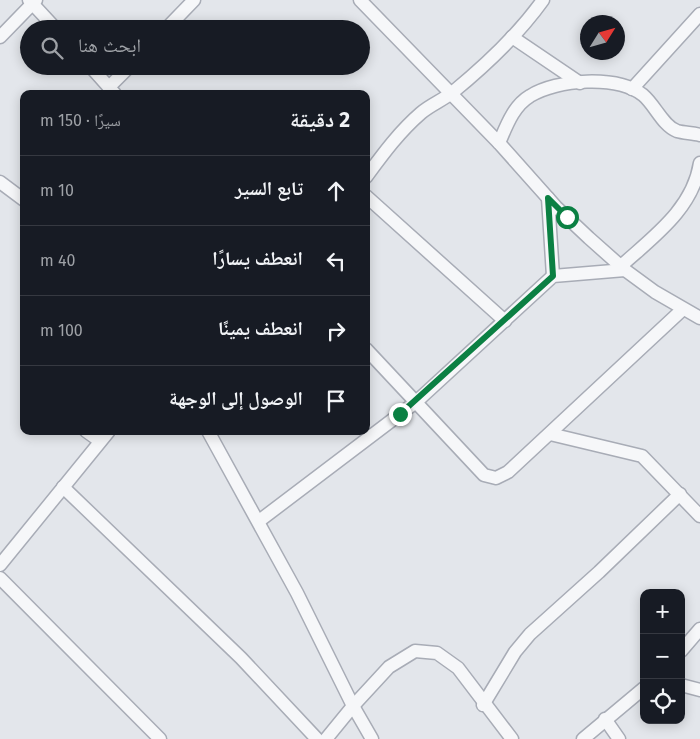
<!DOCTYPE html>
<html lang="ar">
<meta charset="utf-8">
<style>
:root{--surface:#171b24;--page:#20242c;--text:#f1f3f6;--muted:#9ea1a6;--line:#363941}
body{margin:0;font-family:"Fira Sans","Noto Naskh Arabic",sans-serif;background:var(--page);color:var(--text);direction:rtl}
.controls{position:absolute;right:15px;bottom:15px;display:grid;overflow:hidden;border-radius:10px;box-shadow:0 2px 12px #0003}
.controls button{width:45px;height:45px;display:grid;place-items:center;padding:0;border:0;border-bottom:1px solid var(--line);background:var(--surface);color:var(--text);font:25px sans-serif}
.compass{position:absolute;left:580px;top:15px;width:45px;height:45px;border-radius:50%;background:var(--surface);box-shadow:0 2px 12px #0003;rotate:53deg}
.stop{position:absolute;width:15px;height:15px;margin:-11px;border:4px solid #0b8043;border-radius:50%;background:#fff}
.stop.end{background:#0b8043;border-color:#fff;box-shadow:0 1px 5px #0008}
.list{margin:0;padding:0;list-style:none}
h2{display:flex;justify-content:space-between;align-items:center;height:65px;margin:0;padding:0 20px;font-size:21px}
h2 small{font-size:16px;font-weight:400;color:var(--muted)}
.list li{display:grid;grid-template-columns:32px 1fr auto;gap:15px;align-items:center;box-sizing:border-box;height:70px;padding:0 20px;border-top:1px solid var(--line)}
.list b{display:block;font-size:19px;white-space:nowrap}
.list em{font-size:16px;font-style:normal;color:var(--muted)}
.icon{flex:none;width:28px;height:28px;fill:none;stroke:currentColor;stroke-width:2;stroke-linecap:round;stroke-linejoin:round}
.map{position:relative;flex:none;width:700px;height:739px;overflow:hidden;direction:ltr}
.search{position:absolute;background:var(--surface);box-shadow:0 2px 12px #0003;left:20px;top:20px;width:350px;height:55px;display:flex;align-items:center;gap:12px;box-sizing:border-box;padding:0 18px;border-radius:28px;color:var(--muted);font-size:19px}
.panel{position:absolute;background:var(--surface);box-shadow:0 2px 12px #0003;left:20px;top:90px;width:350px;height:345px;border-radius:10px;direction:rtl}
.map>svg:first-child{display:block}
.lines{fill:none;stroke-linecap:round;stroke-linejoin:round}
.minor-casing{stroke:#a8acb6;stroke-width:15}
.minor{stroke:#f6f7f9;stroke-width:12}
.route{stroke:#0b8043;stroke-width:6}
</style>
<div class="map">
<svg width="700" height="739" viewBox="0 0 700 739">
<rect width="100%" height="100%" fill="#e3e6eb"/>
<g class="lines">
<defs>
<g id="minor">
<polyline points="29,0 56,29"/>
<polyline points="360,0 499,143 556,207 589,238 625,270 655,292 700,318"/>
<polyline points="166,29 194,0"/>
<polyline points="0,37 36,0"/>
<polyline points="512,37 580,83"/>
<polyline points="90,66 115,94"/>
<polyline points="109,87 130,66"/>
<polyline points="632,89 700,14"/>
<path d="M499 143C506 127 513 106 530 96 557 79 617 75 643 95 655 105 663 126 677 131 684 133 693 133 700 135"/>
<path d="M366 177C383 154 399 132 421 113 430 105 443 100 453 92 486 65 518 35 543 0"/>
<polyline points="0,182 24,200"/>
<polyline points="366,196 505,321"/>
<polyline points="548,198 553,276"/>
<path d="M621 266C653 237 693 209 700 163"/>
<polyline points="366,349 484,475 496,478 508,472 683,309"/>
<polyline points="86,431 100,441"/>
<polyline points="208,431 297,593 353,706 372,739"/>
<polyline points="550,434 642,456 700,516"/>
<polyline points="63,487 241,658 317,739"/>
<polyline points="259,521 416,402 553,276 625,270"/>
<polyline points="0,565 109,431"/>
<polyline points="0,578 160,739"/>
<polyline points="681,651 700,629"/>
<polyline points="681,685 700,690"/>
<polyline points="483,705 515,652 530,634 599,572 680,494"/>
<polyline points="605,719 619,739"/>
<polyline points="326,739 353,706 389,667 415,651 437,653 458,668 512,739"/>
<polyline points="583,739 644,688"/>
</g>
</defs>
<!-- minor casing -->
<use href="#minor" class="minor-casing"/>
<!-- minor -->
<use href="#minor" class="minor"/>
</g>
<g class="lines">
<!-- route -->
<polyline class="route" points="400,414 553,276 548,198 567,217"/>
</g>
</svg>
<div class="controls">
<button>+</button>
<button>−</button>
<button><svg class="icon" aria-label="locate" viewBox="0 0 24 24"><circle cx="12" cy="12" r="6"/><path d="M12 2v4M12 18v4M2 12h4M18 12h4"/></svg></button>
</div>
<svg class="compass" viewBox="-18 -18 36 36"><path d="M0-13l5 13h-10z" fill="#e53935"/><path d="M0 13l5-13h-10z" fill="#9ea1a6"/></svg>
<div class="stop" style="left:567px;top:217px"></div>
<div class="stop end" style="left:400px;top:414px"></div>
<div class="search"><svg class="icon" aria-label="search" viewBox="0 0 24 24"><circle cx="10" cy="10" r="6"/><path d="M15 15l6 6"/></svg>ابحث هنا</div>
<section class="panel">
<h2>2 دقيقة<small>سيرًا · 150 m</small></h2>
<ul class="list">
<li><svg class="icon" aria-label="ahead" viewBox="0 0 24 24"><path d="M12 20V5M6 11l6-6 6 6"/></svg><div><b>تابع السير</b></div><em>10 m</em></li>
<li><svg class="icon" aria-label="left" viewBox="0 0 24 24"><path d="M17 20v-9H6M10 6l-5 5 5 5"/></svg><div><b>انعطف يسارًا</b></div><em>40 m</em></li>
<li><svg class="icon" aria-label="right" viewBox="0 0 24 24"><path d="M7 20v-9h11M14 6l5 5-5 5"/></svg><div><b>انعطف يمينًا</b></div><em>100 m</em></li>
<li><svg class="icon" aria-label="arrive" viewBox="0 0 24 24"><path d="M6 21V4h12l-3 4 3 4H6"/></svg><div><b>الوصول إلى الوجهة</b></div></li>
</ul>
</section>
</div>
